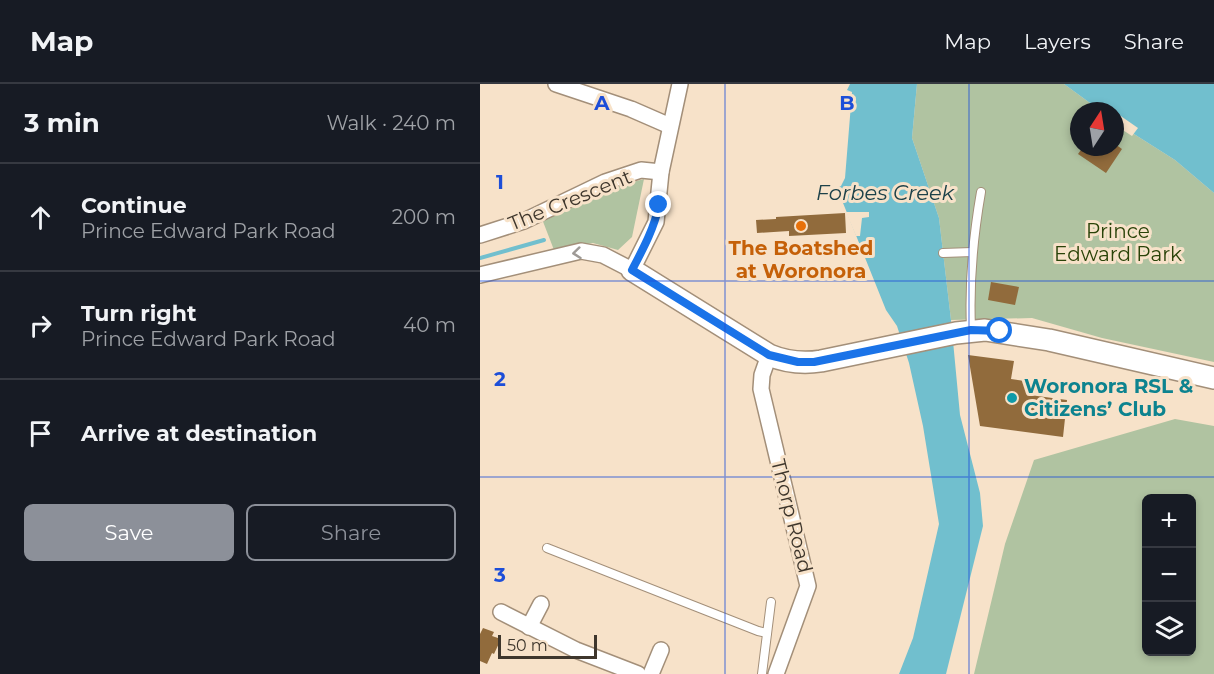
<!DOCTYPE html>
<meta charset="utf-8">
<style>
:root{--surface:#171b24;--page:#20242c;--text:#f1f3f6;--muted:#9ea1a6;--line:#363941;--accent:#8c9099}
body{margin:0;font-family:Montserrat,sans-serif;background:var(--page);color:var(--text)}
.controls{position:absolute;right:18px;bottom:18px;display:grid;overflow:hidden;border-radius:9px;box-shadow:0 3px 9px #0003}
.controls button{width:54px;height:54px;display:grid;place-items:center;padding:0;border:0;border-bottom:2px solid var(--line);background:var(--surface);color:var(--text);font:30px sans-serif}
.compass{position:absolute;left:590px;top:18px;width:54px;height:54px;border-radius:50%;background:var(--surface);box-shadow:0 3px 9px #0003;rotate:12deg}
.scale{position:absolute;left:18px;bottom:15px;width:99px;box-sizing:border-box;padding-left:6px;border:3px solid #3e362c;border-top:0;font-size:16px;line-height:21px;white-space:nowrap;color:#3e362c;-webkit-text-stroke:4px #f7e2c9;paint-order:stroke}
.stop{position:absolute;width:18px;height:18px;margin:-14px;border:4px solid #1a73e8;border-radius:50%;background:#fff}
.stop.end{background:#1a73e8;border-color:#fff;box-shadow:0 2px 6px #0008}
.list{margin:0;padding:0;list-style:none}
h2{display:flex;justify-content:space-between;align-items:center;height:78px;margin:0;padding:0 24px;font-size:26px}
h2 small{font-size:20px;font-weight:400;color:var(--muted)}
.list li{display:grid;grid-template-columns:39px 1fr auto;gap:18px;align-items:center;box-sizing:border-box;height:108px;padding:0 24px;border-top:2px solid var(--line)}
.list b{display:block;font-size:22px;white-space:nowrap}
.list p{margin:0;font-size:20px;white-space:nowrap;color:var(--muted)}
.list em{font-size:20px;font-style:normal;color:var(--muted)}
.actions{display:flex;gap:12px;padding:18px 24px}
.actions a{flex:1;padding:14px 0;border:2px solid var(--accent);border-radius:9px;text-align:center;font-size:21px;color:var(--accent)}
.actions .main{background:var(--accent);color:#fff}
.icon{flex:none;width:33px;height:33px;fill:none;stroke:currentColor;stroke-width:2;stroke-linecap:round;stroke-linejoin:round}
.map{position:relative;flex:none;width:734px;height:590px;overflow:hidden}
header{display:flex;align-items:center;gap:36px;box-sizing:border-box;height:84px;padding:0 30px;background:var(--surface);border-bottom:2px solid var(--line)}
header strong{font-size:28px}
nav{display:flex;gap:33px;margin-inline-start:auto;font-size:21px}
main{display:flex}
aside{flex:1;background:var(--surface)}
.map>svg:first-child{display:block}
.green{fill:#b0c3a1;fill-rule:evenodd}
.water{fill:#71bfce}
.pier{fill:#f7e2c9}
.lines{fill:none;stroke-linecap:round;stroke-linejoin:round}
.stream{stroke:#71bfce;stroke-width:4}
.building{fill:#916b3c}
.lane-casing{stroke:#a38f79;stroke-width:10}
.street-casing{stroke:#a38f79;stroke-width:18}
.secondary-casing{stroke:#a38f79;stroke-width:24}
.lane{stroke:#fff;stroke-width:8}
.street{stroke:#fff;stroke-width:15}
.secondary{stroke:#fff;stroke-width:21}
.oneway{stroke:#9e9a96}
.route{stroke:#1a73e8;stroke-width:8}
.grid{fill:none;stroke:#1d4ed8;stroke-width:1.5;stroke-opacity:0.55}
.food-dot{fill:#e8710a;stroke:#f7e2c9;stroke-width:2}
.culture-dot{fill:#0f9aa8;stroke:#f7e2c9;stroke-width:2}
.labels{text-anchor:middle;stroke-width:6;stroke-linejoin:round;paint-order:stroke}
.street-label{font-size:20px;fill:#3e362c;stroke:#f7e2c9}
.park-label{font-size:20px;fill:#294308;stroke:#f7e2c9}
.food-label{font-size:20px;font-weight:bold;fill:#c56008;stroke:#f7e2c9}
.culture-label{font-size:20px;font-weight:bold;fill:#0d838f;stroke:#f7e2c9;text-anchor:start}
.water-label{font-size:21px;font-style:italic;fill:#1c4149;stroke:#f7e2c9}
.grid-label{font-size:20px;text-anchor:middle;font-weight:bold;fill:#1d4ed8;stroke:#f7e2c9;stroke-width:6;stroke-linejoin:round;paint-order:stroke}
</style>
<header>
<strong>Map</strong>
<nav><a>Map</a><a>Layers</a><a>Share</a></nav>
</header>
<main>
<aside>
<h2>3 min<small>Walk · 240 m</small></h2>
<ul class="list">
<li><svg class="icon" aria-label="ahead" viewBox="0 0 24 24"><path d="M12 20V5M6 11l6-6 6 6"/></svg><div><b>Continue</b><p>Prince Edward Park Road</p></div><em>200 m</em></li>
<li><svg class="icon" aria-label="right" viewBox="0 0 24 24"><path d="M7 20v-9h11M14 6l5 5-5 5"/></svg><div><b>Turn right</b><p>Prince Edward Park Road</p></div><em>40 m</em></li>
<li><svg class="icon" aria-label="arrive" viewBox="0 0 24 24"><path d="M6 21V4h12l-3 4 3 4H6"/></svg><div><b>Arrive at destination</b></div></li>
</ul>
<div class="actions"><a class="main">Save</a><a>Share</a></div>
</aside>
<div class="map">
<svg width="734" height="590" viewBox="0 0 734 590">
<rect width="100%" height="100%" fill="#f7e2c9"/>
<!-- green -->
<g class="green">
<polygon points="437,0 584,0 621,27 599,27 599,63 635,63 635,38 695,76 734,109 734,278 622,254 552,234 471,236 459,134 432,54"/>
<polygon points="164,95 152,153 138,166 113,159 74,166 62,135 123,106"/>
<path d="M695 335 734 342V590H494L525 460 554 376ZM666 414H712V568H666Z"/>
</g>
<!-- water -->
<g class="water">
<polygon points="370,0 437,0 432,54 459,134 471,236 480,331 500,409 503,442 466,590 419,590 433,554 459,440 443,342 429,279 417,242 406,226 357,104 361,102 365,94 372,8 367,6"/>
<polygon points="584,0 734,0 734,109 695,76 635,38 635,27 621,27"/>
</g>
<!-- pier -->
<g class="pier">
<polygon points="635,28 658,44 652,52 635,41"/>
<polygon points="366,128 389,128 389,133 382,134 380,152 376,152"/>
</g>
<g class="lines">
<!-- stream -->
<polyline class="stream" points="0,174 64,156"/>
</g>
<!-- building -->
<g class="building">
<polygon points="635,60 642,65 626,89 598,70 603,63 610,66 612,63 635,63"/>
<polygon points="365,129 366,149 309,152 309,147 277,149 276,136 296,135 296,133"/>
<polygon points="511,198 539,203 535,221 508,216"/>
<polygon points="488,271 534,277 531,295 552,298 550,311 587,316 583,353 500,342"/>
<polygon points="3,544 14,548 12,552 21,555 14,570 12,569 7,580 0,577 0,550"/>
</g>
<g class="lines">
<defs>
<g id="lane">
<polyline points="463,169 492,168"/>
<path d="M491 244C489 198 493 154 501 108"/>
<polyline points="67,464 278,547 287,549"/>
<polyline points="282,590 291,518"/>
</g>
<g id="street">
<polyline points="76,0 151,25 190,42"/>
<polyline points="0,151 44,137 125,98 161,86 181,88"/>
<polyline points="0,191 101,167 123,171 152,186 176,138 181,88 200,0"/>
<polyline points="289,271 282,291 281,305 328,502 296,590"/>
<polyline points="21,528 96,566 158,590"/>
<polyline points="49,543 61,520"/>
<polyline points="171,590 181,566"/>
</g>
<path id="secondary" d="M152 186 289 271C306 278 323 280 341 277L476 249 505 246 569 256 734 294"/>
</defs>
<!-- lane casing -->
<use href="#lane" class="lane-casing"/>
<!-- street casing -->
<use href="#street" class="street-casing"/>
<!-- secondary casing -->
<use href="#secondary" class="secondary-casing"/>
<!-- lane -->
<use href="#lane" class="lane"/>
<!-- street -->
<use href="#street" class="street"/>
<!-- secondary -->
<use href="#secondary" class="secondary"/>
</g>
<!-- one-way arrows -->
<defs><path id="oneway-chevron" d="M-2-3.5L2.5 0L-2 3.5" fill="none" stroke-width="1.6" stroke-linecap="round" stroke-linejoin="round" transform="scale(1.5)"/></defs>
<use class="oneway" href="#oneway-chevron" transform="translate(97 169) rotate(174)"/>
<g class="lines">
<!-- route -->
<path class="route" d="M179 121C174 145 163 165 152 186L289 271 318 278H334L491 246 520 247"/>
</g>
<!-- grid -->
<path class="grid" d="M245 0V590M489 0V590M0 197H734M0 393H734"/>
<!-- markers -->
<circle class="food-dot" cx="321" cy="142" r="6"/>
<circle class="culture-dot" cx="532" cy="314" r="6"/>
<g class="labels">
<!-- street labels -->
<g class="street-label">
<text transform="translate(90 116) rotate(-22)" y="7">The Crescent</text>
<text transform="translate(312 432) rotate(76)" y="7">Thorp Road</text>
</g>
<!-- park labels -->
<g class="park-label">
<text x="638" y="154">Prince<tspan x="638" dy="23">Edward Park</tspan></text>
</g>
<!-- food labels -->
<g class="food-label">
<text x="321" y="171">The Boatshed<tspan x="321" dy="23">at Woronora</tspan></text>
</g>
<!-- culture labels -->
<g class="culture-label">
<text x="544" y="309">Woronora RSL &amp;<tspan x="544" dy="23">Citizens’ Club</tspan></text>
</g>
<!-- water labels -->
<g class="water-label">
<text x="405" y="116">Forbes Creek</text>
</g>
</g>
<g class="grid-label">
<text x="122" y="26">A</text>
<text x="367" y="26">B</text>
<text x="20" y="105">1</text>
<text x="20" y="302">2</text>
<text x="20" y="498">3</text>
</g>
</svg>
<div class="controls">
<button>+</button>
<button>−</button>
<button><svg class="icon" aria-label="layers" viewBox="0 0 24 24"><path d="M12 4l9 5-9 5-9-5zM3 14l9 5 9-5"/></svg></button>
</div>
<svg class="compass" viewBox="-18 -18 36 36"><path d="M0-13l5 13h-10z" fill="#e53935"/><path d="M0 13l5-13h-10z" fill="#9ea1a6"/></svg>
<div class="scale">50 m</div>
<div class="stop" style="left:520px;top:247px"></div>
<div class="stop end" style="left:179px;top:121px"></div>
</div>
</main>
